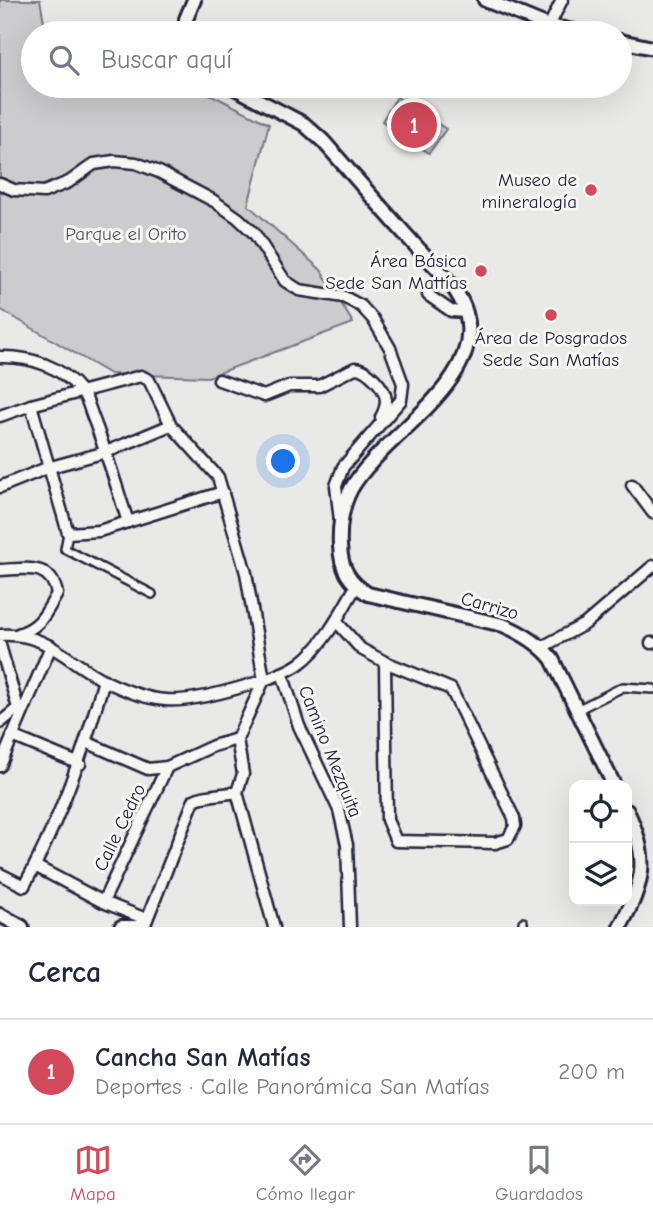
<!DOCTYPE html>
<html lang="es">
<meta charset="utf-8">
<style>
:root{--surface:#fff;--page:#f6f6f7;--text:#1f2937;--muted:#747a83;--line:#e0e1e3;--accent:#d1495b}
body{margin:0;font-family:"Comic Neue",sans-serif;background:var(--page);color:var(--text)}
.controls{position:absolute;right:21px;bottom:21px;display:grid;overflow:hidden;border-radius:14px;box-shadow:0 7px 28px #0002}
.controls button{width:63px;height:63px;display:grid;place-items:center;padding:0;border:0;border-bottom:2px solid var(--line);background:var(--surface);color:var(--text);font:35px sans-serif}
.you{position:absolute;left:284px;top:462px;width:24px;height:24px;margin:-18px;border:5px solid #fff;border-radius:50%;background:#1a73e8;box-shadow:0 0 0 10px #1a73e833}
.badge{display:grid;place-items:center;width:46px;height:46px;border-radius:50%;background:var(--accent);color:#fff;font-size:23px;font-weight:700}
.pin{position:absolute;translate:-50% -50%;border:4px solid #fff;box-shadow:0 2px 7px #0006}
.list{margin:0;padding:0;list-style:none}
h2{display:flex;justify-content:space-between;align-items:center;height:91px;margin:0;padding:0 28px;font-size:30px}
h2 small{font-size:23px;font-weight:400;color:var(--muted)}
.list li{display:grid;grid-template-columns:46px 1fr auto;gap:21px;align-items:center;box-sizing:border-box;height:105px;padding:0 28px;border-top:2px solid var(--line)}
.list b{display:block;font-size:26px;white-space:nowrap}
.list p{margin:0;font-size:23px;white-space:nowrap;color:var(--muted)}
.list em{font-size:23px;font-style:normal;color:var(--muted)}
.icon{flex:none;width:38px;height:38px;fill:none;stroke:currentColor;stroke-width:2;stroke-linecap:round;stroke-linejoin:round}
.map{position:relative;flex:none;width:653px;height:927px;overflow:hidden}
.search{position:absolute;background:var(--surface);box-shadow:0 7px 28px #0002;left:21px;right:21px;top:21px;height:77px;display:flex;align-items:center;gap:18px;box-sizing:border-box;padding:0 24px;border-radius:38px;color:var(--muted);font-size:26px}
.sheet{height:196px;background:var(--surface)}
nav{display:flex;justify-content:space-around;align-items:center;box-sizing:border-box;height:98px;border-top:2px solid var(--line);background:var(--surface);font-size:19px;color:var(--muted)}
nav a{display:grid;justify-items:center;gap:4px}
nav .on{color:var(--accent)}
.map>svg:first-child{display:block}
.green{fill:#ccccce;stroke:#777784;stroke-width:2}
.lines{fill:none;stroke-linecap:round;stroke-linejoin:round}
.pedestrian-casing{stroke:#22223b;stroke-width:12}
.minor-casing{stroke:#22223b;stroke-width:15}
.tertiary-casing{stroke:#22223b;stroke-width:18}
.pedestrian{stroke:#f6f6f2;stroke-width:7}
.minor{stroke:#f6f6f2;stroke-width:10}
.tertiary{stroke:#f6f6f2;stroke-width:12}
.poi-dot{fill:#d1495b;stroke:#f6f6f2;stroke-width:2.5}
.labels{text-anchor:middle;stroke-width:6;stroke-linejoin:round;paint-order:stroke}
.poi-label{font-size:19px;fill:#22223b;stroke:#f6f6f2;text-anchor:end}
.park-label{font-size:19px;fill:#555567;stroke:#f6f6f2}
.street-label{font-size:19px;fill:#22223b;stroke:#f6f6f2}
</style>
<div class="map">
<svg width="653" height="927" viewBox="0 0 653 927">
<rect width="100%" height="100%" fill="#e9e9e7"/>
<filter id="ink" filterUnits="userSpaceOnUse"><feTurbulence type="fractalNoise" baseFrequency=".0143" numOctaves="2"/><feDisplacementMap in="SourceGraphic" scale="14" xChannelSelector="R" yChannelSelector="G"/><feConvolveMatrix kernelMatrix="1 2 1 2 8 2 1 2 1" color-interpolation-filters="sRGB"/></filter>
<g filter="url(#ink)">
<!-- green -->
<g class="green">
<polygon points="0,0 40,0 46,33 33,33 33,86 194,86 269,124 248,205 321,270 353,323 208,377 110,374 0,309"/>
<polygon points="397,97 446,129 429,153 382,121"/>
</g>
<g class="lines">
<defs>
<g id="pedestrian">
<polyline points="68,533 65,549 152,594"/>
<polyline points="577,710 623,687 653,689"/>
<polyline points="523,927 523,922"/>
</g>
<g id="minor">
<polyline points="549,26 562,0"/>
<polyline points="0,184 14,190 44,192 69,182 94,164 114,161 136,163 159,172 214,201 238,218 254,233 285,281 299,290 344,297 361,306 373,319 390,348 403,384 401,400 343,467 336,486 340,521"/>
<polyline points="428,295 451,311 466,312"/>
<path d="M0 357C30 356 61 366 81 391 88 398 90 411 94 420 107 454 117 488 128 522"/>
<path d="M219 380 264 396 289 386H319L355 368C367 368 385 387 386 400 386 406 384 412 381 417"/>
<polyline points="31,405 68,533 99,531 223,492"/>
<polyline points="0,416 31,405 141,376 149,380 171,425 218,477 246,573 264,680"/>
<polyline points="632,485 653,513"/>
<polyline points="0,487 47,468 106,452 171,425"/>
<path d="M0 570C26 569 51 562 57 594 45 614 41 627 18 634"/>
<polyline points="336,621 361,649 385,662 451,689 514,818 515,826 508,839 495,843 396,841 387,820 385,662"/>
<path d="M0 635C47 632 66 661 105 681 124 690 145 699 166 700 194 703 276 680 299 664 323 647 342 611 356 586"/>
<polyline points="651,643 653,643"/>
<polyline points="0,645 18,708 0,723"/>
<polyline points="542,647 585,624 653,566"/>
<polyline points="282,673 299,726 339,810 347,845 350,927"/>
<polyline points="12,736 80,764"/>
<polyline points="237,739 264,680"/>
<polyline points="86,742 148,769 167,767 213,746 237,739"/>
<polyline points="0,766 51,646"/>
<polyline points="237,792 274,927"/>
<polyline points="35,866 103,902 146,919"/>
<path d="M0 874 24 886C60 821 84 751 104 680"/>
<polyline points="103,902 167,767"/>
<path d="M144 927 194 800C205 794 224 795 237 792L243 774 237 739"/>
</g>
<g id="tertiary">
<polyline points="485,0 549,26 583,33"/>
<polyline points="186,33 186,19 194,0"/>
<polyline points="620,41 653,48"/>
<path d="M231 86 304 124 323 141C354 176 384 211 415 245 433 265 459 287 466 313 486 383 381 435 351 489 342 506 339 527 340 546 341 569 349 582 368 594L503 625C522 633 539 643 552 659L614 785"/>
<polyline points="0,915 22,927"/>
<polyline points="121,927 144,927"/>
<path d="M620 927C644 882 650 858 627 811"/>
</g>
</defs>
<!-- pedestrian casing -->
<use href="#pedestrian" class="pedestrian-casing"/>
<!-- minor casing -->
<use href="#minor" class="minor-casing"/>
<!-- tertiary casing -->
<use href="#tertiary" class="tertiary-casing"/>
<!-- pedestrian -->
<use href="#pedestrian" class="pedestrian"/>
<!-- minor -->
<use href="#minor" class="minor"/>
<!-- tertiary -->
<use href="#tertiary" class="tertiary"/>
</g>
</g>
<!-- markers -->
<g class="poi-dot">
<circle cx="591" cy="190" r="7"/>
<circle cx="481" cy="271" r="7"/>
<circle cx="551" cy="315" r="7"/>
</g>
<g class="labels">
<!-- poi labels -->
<g class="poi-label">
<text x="577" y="186">Museo de<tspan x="577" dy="22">mineralogía</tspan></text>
<text x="467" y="267">Área Básica<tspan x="467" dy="22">Sede San Mattías</tspan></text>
<text x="551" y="344" text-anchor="middle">Área de Posgrados<tspan x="551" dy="22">Sede San Matías</tspan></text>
</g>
<!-- park labels -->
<g class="park-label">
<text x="126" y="240">Parque el Orito</text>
</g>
<!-- street labels -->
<g class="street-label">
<text transform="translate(490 605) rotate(16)" y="7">Carrizo</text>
<text transform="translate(331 751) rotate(68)" y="7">Camino Mezquita</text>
<text transform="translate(119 827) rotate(-64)" y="7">Calle Cedro</text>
</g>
</g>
</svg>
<div class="controls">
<button><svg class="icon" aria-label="locate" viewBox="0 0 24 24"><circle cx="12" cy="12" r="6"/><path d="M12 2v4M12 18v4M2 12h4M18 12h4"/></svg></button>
<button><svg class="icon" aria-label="layers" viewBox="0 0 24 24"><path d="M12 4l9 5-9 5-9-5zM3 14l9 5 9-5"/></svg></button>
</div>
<div class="you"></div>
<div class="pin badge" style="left:414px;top:125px">1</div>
<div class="search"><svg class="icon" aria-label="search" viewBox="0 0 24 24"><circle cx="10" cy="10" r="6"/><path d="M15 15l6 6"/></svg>Buscar aquí</div>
</div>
<section class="sheet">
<h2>Cerca<small></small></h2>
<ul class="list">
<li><span class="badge">1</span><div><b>Cancha San Matías</b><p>Deportes · Calle Panorámica San Matías</p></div><em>200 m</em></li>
</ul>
</section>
<nav>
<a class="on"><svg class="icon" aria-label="map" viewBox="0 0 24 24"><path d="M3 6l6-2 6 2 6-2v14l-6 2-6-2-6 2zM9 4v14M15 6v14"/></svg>Mapa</a>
<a><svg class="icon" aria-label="directions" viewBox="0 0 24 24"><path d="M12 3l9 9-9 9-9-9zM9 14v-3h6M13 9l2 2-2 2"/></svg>Cómo llegar</a>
<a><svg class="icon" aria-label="saved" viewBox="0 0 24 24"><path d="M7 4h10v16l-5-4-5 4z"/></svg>Guardados</a>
</nav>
